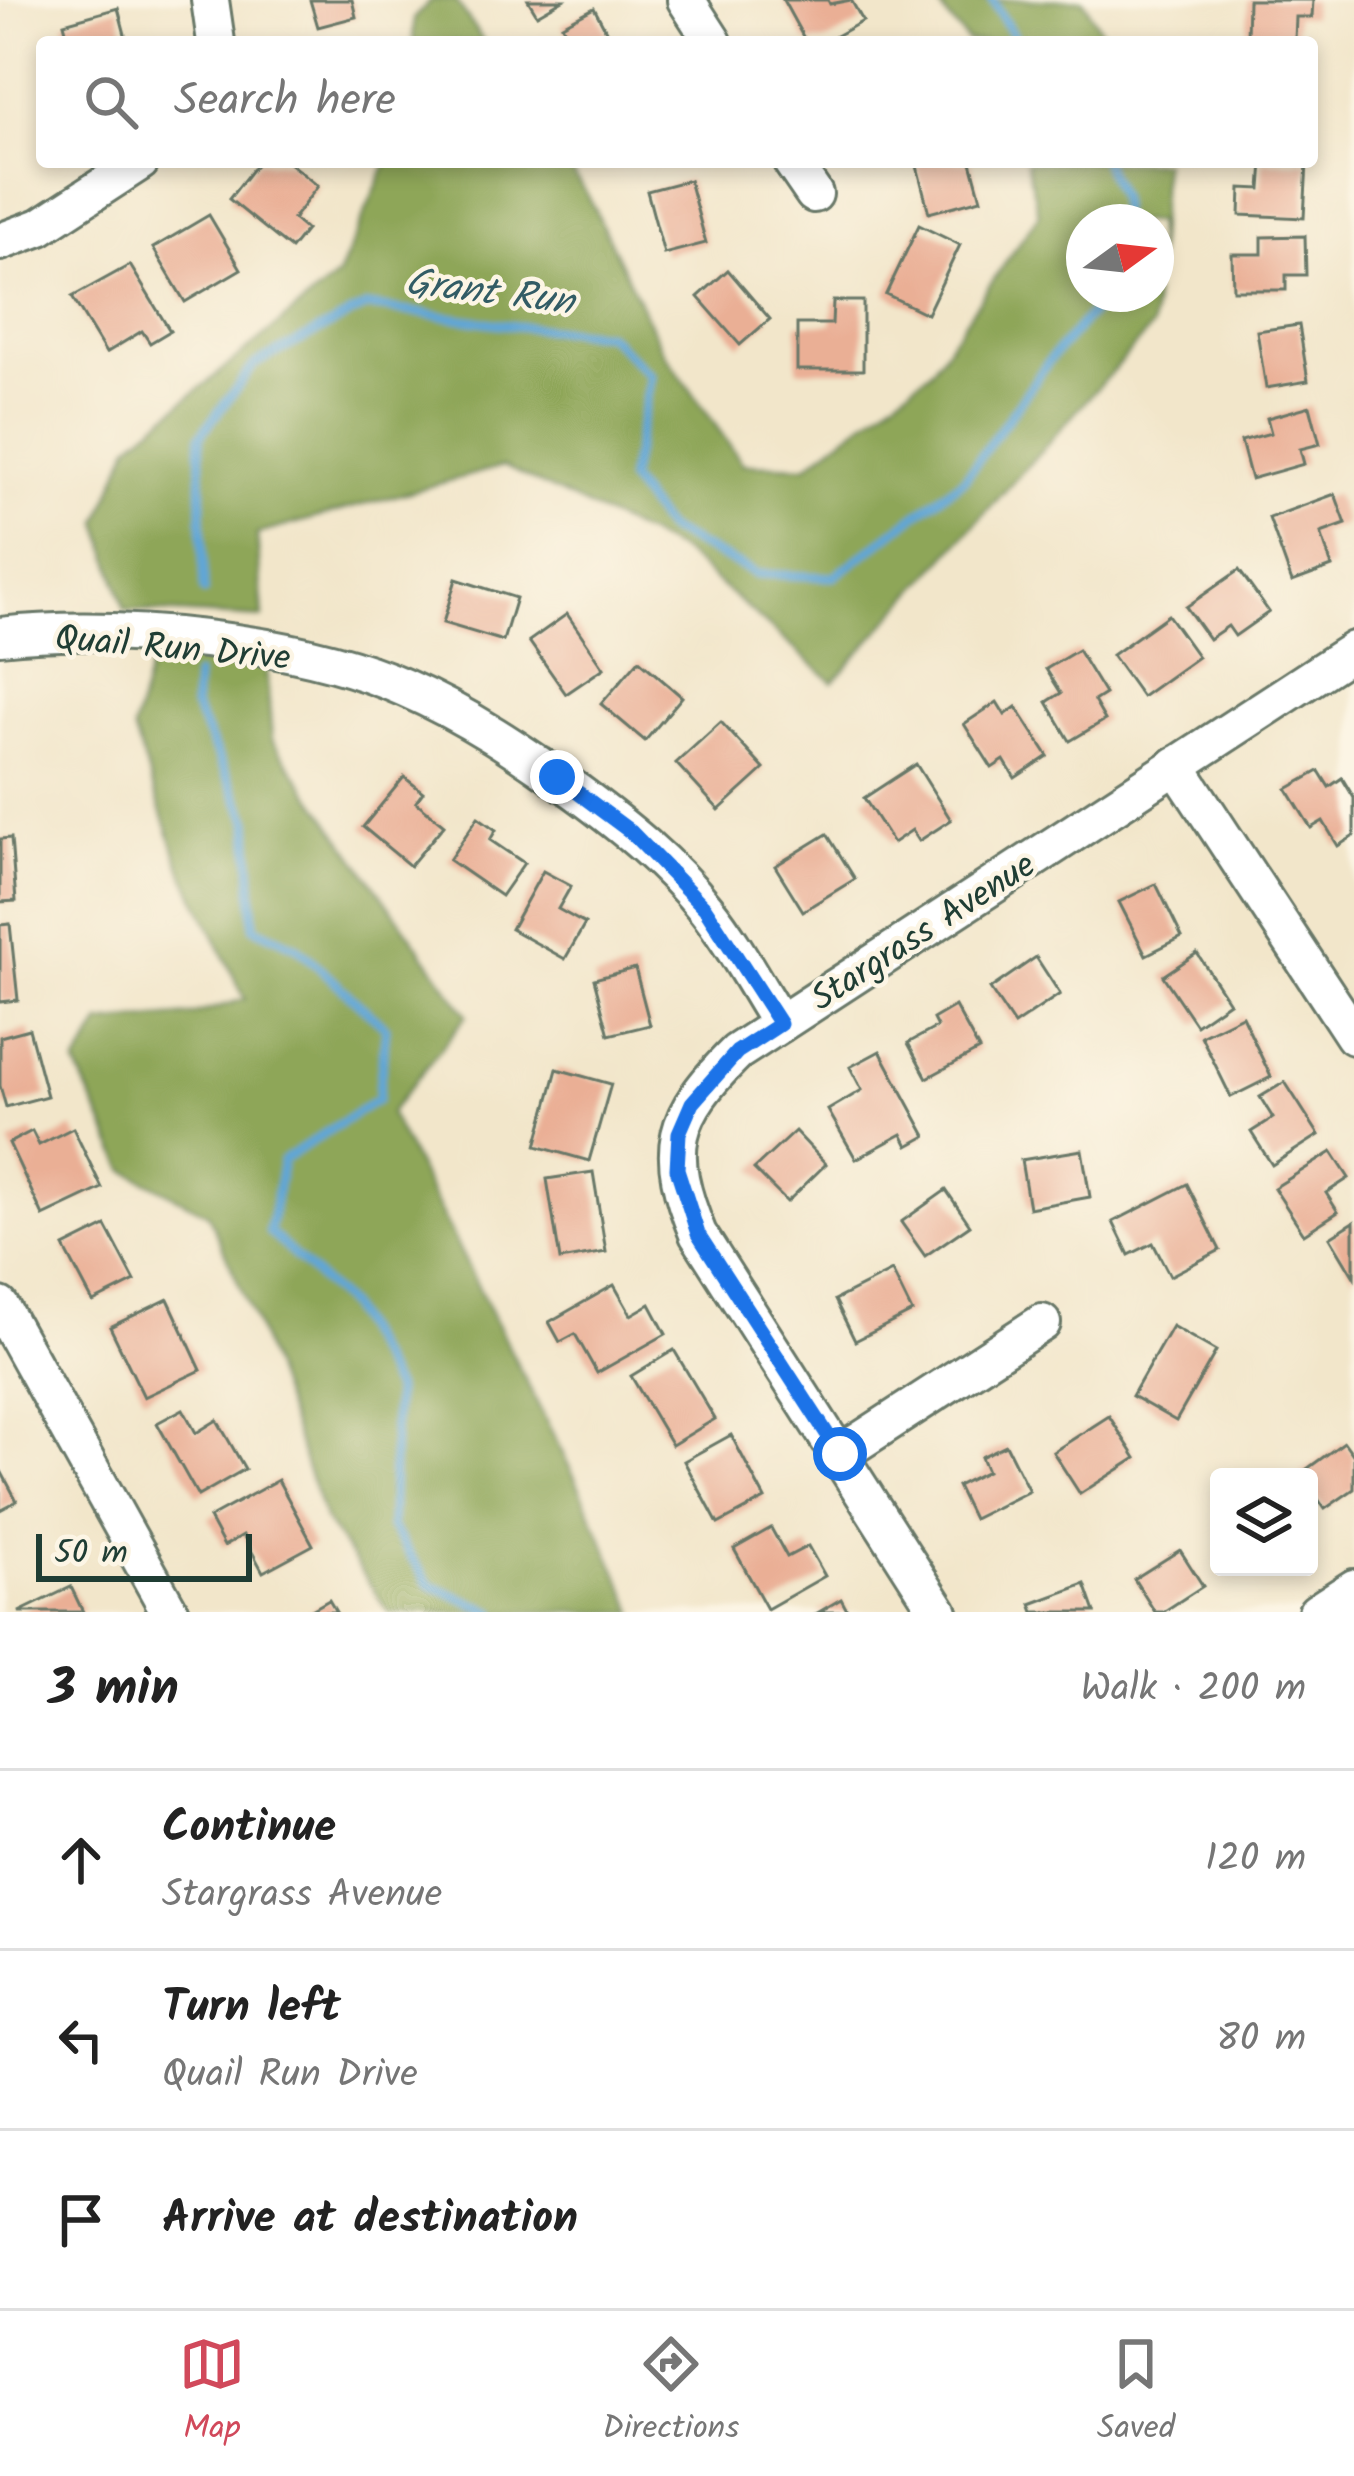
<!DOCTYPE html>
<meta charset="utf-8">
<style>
:root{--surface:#fff;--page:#f6f6f6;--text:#222;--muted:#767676;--line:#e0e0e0;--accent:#d1495b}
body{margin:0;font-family:Kalam,sans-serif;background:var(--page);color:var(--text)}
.controls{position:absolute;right:36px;bottom:36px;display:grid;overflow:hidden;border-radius:12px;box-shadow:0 6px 18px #0003}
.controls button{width:108px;height:108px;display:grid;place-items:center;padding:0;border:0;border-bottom:3px solid var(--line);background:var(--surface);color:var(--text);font:60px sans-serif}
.compass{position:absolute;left:1066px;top:204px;width:108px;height:108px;border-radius:50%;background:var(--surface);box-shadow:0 6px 18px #0003;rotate:75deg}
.scale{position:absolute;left:36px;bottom:30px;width:216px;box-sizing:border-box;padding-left:12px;border:6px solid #1f3d34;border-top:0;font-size:33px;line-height:42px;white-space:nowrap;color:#1f3d34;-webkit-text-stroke:9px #fcf5e5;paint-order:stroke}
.stop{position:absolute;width:36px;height:36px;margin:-27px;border:9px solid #1a73e8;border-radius:50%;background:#fff}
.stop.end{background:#1a73e8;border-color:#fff;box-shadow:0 3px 12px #0008}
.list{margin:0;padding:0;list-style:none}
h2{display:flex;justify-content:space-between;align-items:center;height:156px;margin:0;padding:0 48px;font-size:51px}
h2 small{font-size:39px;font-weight:400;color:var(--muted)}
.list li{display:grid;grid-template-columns:78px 1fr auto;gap:36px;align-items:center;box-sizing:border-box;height:180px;padding:0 48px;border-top:3px solid var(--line)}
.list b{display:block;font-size:45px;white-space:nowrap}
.list p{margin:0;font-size:39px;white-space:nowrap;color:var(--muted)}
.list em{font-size:39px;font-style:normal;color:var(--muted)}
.icon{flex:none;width:66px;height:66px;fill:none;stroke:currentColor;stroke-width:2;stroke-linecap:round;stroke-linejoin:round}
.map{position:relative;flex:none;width:1354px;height:1612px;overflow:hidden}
.search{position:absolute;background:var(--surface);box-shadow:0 6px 18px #0003;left:36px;right:36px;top:36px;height:132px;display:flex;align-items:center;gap:30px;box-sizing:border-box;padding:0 42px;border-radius:12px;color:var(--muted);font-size:45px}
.sheet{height:696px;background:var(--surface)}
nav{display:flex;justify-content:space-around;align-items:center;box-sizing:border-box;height:168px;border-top:3px solid var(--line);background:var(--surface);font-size:33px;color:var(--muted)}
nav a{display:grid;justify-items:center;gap:6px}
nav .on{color:var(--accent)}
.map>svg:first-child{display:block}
.forest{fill:#8ea658;stroke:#567246;stroke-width:3}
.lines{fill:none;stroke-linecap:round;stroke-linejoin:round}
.stream{stroke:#60a6d6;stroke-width:9}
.building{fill:#eaaf95}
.minor-casing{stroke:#697868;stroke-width:42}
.minor{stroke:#fff;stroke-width:36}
.route{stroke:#1a73e8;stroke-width:15}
.labels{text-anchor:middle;stroke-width:9;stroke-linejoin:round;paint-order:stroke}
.street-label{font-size:36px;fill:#1f3d34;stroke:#fcf5e5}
.water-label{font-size:39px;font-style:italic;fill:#325c65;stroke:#fcf5e5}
</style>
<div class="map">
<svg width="1354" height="1612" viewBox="0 0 1354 1612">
<rect width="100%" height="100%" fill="#fcf5e5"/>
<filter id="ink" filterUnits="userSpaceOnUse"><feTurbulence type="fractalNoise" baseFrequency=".00833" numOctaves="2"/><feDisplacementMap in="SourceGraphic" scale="24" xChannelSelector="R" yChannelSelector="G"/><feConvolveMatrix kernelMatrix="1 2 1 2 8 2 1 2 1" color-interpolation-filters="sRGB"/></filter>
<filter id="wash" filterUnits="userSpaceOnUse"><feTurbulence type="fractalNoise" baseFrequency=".004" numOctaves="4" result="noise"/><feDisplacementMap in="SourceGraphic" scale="48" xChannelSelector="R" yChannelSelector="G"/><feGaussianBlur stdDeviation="2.7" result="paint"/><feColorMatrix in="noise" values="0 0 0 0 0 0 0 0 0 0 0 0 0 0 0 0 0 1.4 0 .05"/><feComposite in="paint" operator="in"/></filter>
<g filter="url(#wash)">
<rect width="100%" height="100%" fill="#f2e6ca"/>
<!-- forest -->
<g class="forest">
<polygon points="432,0 455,0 484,42 413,42 414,18"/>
<polygon points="934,0 1083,0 1108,42 968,42"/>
<polygon points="387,162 565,162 588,196 663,351 743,464 806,466 930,372 1039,214 1026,162 1163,162 1156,267 1156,222 1084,222 1084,294 1154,294 1152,327 833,682 682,552 503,466 257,534 263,618 125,610 99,522 130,445 338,276"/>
<polygon points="155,647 266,667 272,740 467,1015 390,1113 576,1480 635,1612 389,1612 325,1520 255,1321 208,1214 125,1170 76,1065 101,1023 192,1015 245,999 180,865 133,730"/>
</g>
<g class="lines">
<!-- stream -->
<g class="stream">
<polyline points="992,0 1017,42"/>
<polyline points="1104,162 1120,199 1120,222"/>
<polyline points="204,591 200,436 255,364 367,306 515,326 607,334 651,376 629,480 666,529 756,574 834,577 965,478 1051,358 1108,294"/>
<polyline points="196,676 194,707 249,821 254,927 297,947 386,1028 378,1099 283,1160 269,1232 348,1306 395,1389 391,1527 430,1585 494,1612"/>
</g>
</g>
<g id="blocks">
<!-- building -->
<g class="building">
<polygon points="310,0 352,0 356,17 318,27"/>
<polygon points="528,0 563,0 537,15"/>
<polygon points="783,0 828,0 830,4 851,0 863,21 825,42 806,42"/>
<polygon points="1248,0 1313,0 1312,17 1296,17 1295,40 1247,38"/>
<polygon points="118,8 127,42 69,42 64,23"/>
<polygon points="594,8 612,42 571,42 562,25"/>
<polygon points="258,162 288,162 318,186 293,219 306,230 291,249 229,199"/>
<polygon points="916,162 971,162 981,199 929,213"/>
<polygon points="1263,162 1307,162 1304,218 1240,215 1241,188 1261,189"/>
<polygon points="689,180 706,243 664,254 647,191"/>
<polygon points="209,215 241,269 185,302 153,248"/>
<polygon points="919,225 960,245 927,314 886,294"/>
<polygon points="1305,236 1306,275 1286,275 1286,290 1233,290 1232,254 1262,254 1262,237"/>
<polygon points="130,265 170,331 150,343 142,331 106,353 72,297"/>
<polygon points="728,270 770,319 740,345 698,297"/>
<polygon points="833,301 863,301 863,370 797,370 797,324 832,324"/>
<polygon points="1299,325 1308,381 1266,388 1257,331"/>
<polygon points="1310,406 1320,444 1300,449 1304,464 1251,479 1241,441 1271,433 1267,418"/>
<polygon points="1335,494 1346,524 1321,533 1332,567 1292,582 1269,518"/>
<polygon points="1239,570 1269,612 1235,636 1228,626 1209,639 1186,607"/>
<polygon points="456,579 516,598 503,641 443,623"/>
<polygon points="567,614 604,668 566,694 529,641"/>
<polygon points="1168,615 1198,657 1142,697 1112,655"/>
<polygon points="1078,650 1105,694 1094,701 1105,720 1070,741 1047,702 1061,693 1046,669"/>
<polygon points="639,660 682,697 645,741 601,704"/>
<polygon points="997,702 1005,715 1016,707 1048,756 1015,778 1004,760 992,768 964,724"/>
<polygon points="721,722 764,769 719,810 676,763"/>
<polygon points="916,764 951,820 919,841 912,830 893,843 864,798"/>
<polygon points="1319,771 1329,787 1342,778 1354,798 1354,836 1338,846 1323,821 1311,828 1287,789"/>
<polygon points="404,777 423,792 416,802 444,825 410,866 363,827"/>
<polygon points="478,817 496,830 490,840 524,863 501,896 449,860"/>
<polygon points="827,834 855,879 803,911 775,866"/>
<polygon points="11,838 16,901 0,902 0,839"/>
<polygon points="543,871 571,886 558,909 585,924 565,959 511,929"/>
<polygon points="1156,884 1182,937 1146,955 1119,902"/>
<polygon points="10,924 18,1000 0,1002 0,925"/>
<polygon points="1197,953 1229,1002 1196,1025 1163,976"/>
<polygon points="1036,957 1060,994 1014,1025 990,989"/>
<polygon points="635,968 650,1025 609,1035 594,979"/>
<polygon points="955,1006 979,1050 927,1078 908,1043 937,1027 933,1019"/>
<polygon points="1242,1016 1271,1077 1231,1097 1201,1036"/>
<polygon points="29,1029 47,1096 6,1107 0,1086 0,1037"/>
<polygon points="880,1051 926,1136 908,1146 902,1134 856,1159 828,1110 862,1090 850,1067"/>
<polygon points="557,1069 611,1084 589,1161 536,1146"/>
<polygon points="1285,1082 1319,1135 1272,1165 1251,1132 1273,1118 1260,1097"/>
<polygon points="73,1128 102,1188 43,1216 9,1143 32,1131 39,1145"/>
<polygon points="795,1131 826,1164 787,1202 754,1169"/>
<polygon points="1082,1150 1090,1197 1029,1208 1021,1160"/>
<polygon points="1332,1152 1349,1178 1326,1193 1338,1212 1304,1234 1274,1188"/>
<polygon points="593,1172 606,1252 560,1260 547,1179"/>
<polygon points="1187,1184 1220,1250 1170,1276 1153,1243 1129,1255 1113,1222"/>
<polygon points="946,1190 970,1225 925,1256 901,1222"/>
<polygon points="1354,1222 1354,1277 1330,1237"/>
<polygon points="106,1226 135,1281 93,1302 64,1247"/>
<polygon points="892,1271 912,1312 855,1341 835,1300"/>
<polygon points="614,1285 631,1315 650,1304 666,1334 597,1373 575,1334 560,1342 549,1322"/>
<polygon points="168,1299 201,1370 144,1397 110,1327"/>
<polygon points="1172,1326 1216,1351 1176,1421 1132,1396"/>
<polygon points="674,1350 715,1419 672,1445 631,1376"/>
<polygon points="183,1409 196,1433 217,1420 245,1469 198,1496 157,1423"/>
<polygon points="1109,1416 1136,1458 1080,1494 1053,1452"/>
<polygon points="731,1435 765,1499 718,1524 684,1461"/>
<polygon points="1344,1442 1354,1456 1354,1489 1325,1509 1309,1486 1309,1477 1300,1474"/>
<polygon points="1006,1445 1029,1491 973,1519 957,1486 987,1471 981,1457"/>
<polygon points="0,1469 17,1501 0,1510"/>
<polygon points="278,1480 313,1545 263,1572 243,1535 224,1546 209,1518"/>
<polygon points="771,1528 787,1557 808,1546 825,1576 767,1609 734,1549"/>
<polygon points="1180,1550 1203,1586 1163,1612 1155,1612 1134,1579"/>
<polygon points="1085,1584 1095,1612 1034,1612 1031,1604"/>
<polygon points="71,1587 83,1612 19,1612"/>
<polygon points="841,1599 848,1612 819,1612"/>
<polygon points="329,1600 336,1612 308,1612"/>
</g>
</g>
</g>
<g filter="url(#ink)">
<use href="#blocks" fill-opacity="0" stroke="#697868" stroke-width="3"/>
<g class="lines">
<defs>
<g id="minor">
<polyline points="210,0 216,42"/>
<polyline points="686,0 713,42"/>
<polyline points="792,162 814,194"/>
<polyline points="0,242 40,227 140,162"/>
<path d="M0 636C117 623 298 640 405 688 467 715 523 753 577 792 623 826 670 863 706 909 734 944 756 986 780 1024"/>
<polyline points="1176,765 1354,1036"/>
<polyline points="0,1306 170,1612"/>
<polyline points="840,1454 1042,1323"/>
<path d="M939 1612 698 1234C663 1149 672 1116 737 1052L1354 650"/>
<polyline points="1317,1612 1354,1588"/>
</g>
</defs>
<!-- minor casing -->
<use href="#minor" class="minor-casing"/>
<!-- minor -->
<use href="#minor" class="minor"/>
</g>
</g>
<g class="lines" filter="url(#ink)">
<!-- route -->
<polyline class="route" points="557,777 631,832 705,908 780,1024 737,1052 692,1103 679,1133 677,1169 698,1234 840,1454"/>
</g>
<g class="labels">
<!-- street labels -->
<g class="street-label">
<text transform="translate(173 646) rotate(5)" y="13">Quail Run Drive</text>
<text transform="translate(922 930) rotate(-33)" y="13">Stargrass Avenue</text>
</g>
<!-- water labels -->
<g class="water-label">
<text transform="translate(490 290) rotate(7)" y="14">Grant Run</text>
</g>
</g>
</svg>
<div class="controls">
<button><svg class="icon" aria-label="layers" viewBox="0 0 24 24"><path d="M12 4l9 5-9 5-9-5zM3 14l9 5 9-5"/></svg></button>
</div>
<svg class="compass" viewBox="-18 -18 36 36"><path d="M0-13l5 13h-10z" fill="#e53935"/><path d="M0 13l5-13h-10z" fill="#767676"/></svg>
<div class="scale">50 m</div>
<div class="stop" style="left:840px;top:1454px"></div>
<div class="stop end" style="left:557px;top:777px"></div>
<div class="search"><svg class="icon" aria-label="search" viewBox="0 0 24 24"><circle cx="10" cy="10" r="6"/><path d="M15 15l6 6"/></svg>Search here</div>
</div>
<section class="sheet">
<h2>3 min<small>Walk · 200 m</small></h2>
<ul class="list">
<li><svg class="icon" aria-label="ahead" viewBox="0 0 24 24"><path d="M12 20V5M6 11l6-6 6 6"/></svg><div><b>Continue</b><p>Stargrass Avenue</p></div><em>120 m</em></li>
<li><svg class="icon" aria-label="left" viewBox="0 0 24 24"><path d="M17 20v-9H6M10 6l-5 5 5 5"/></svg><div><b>Turn left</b><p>Quail Run Drive</p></div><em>80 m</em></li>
<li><svg class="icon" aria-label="arrive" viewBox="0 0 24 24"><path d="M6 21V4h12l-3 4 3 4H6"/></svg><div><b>Arrive at destination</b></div></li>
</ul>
</section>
<nav>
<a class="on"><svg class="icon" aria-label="map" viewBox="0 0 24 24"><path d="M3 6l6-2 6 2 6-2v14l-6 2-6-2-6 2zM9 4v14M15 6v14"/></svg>Map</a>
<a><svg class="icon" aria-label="directions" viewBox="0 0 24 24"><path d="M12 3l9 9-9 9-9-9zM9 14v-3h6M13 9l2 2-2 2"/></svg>Directions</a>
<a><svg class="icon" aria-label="saved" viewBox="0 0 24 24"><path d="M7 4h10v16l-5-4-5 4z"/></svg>Saved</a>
</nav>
